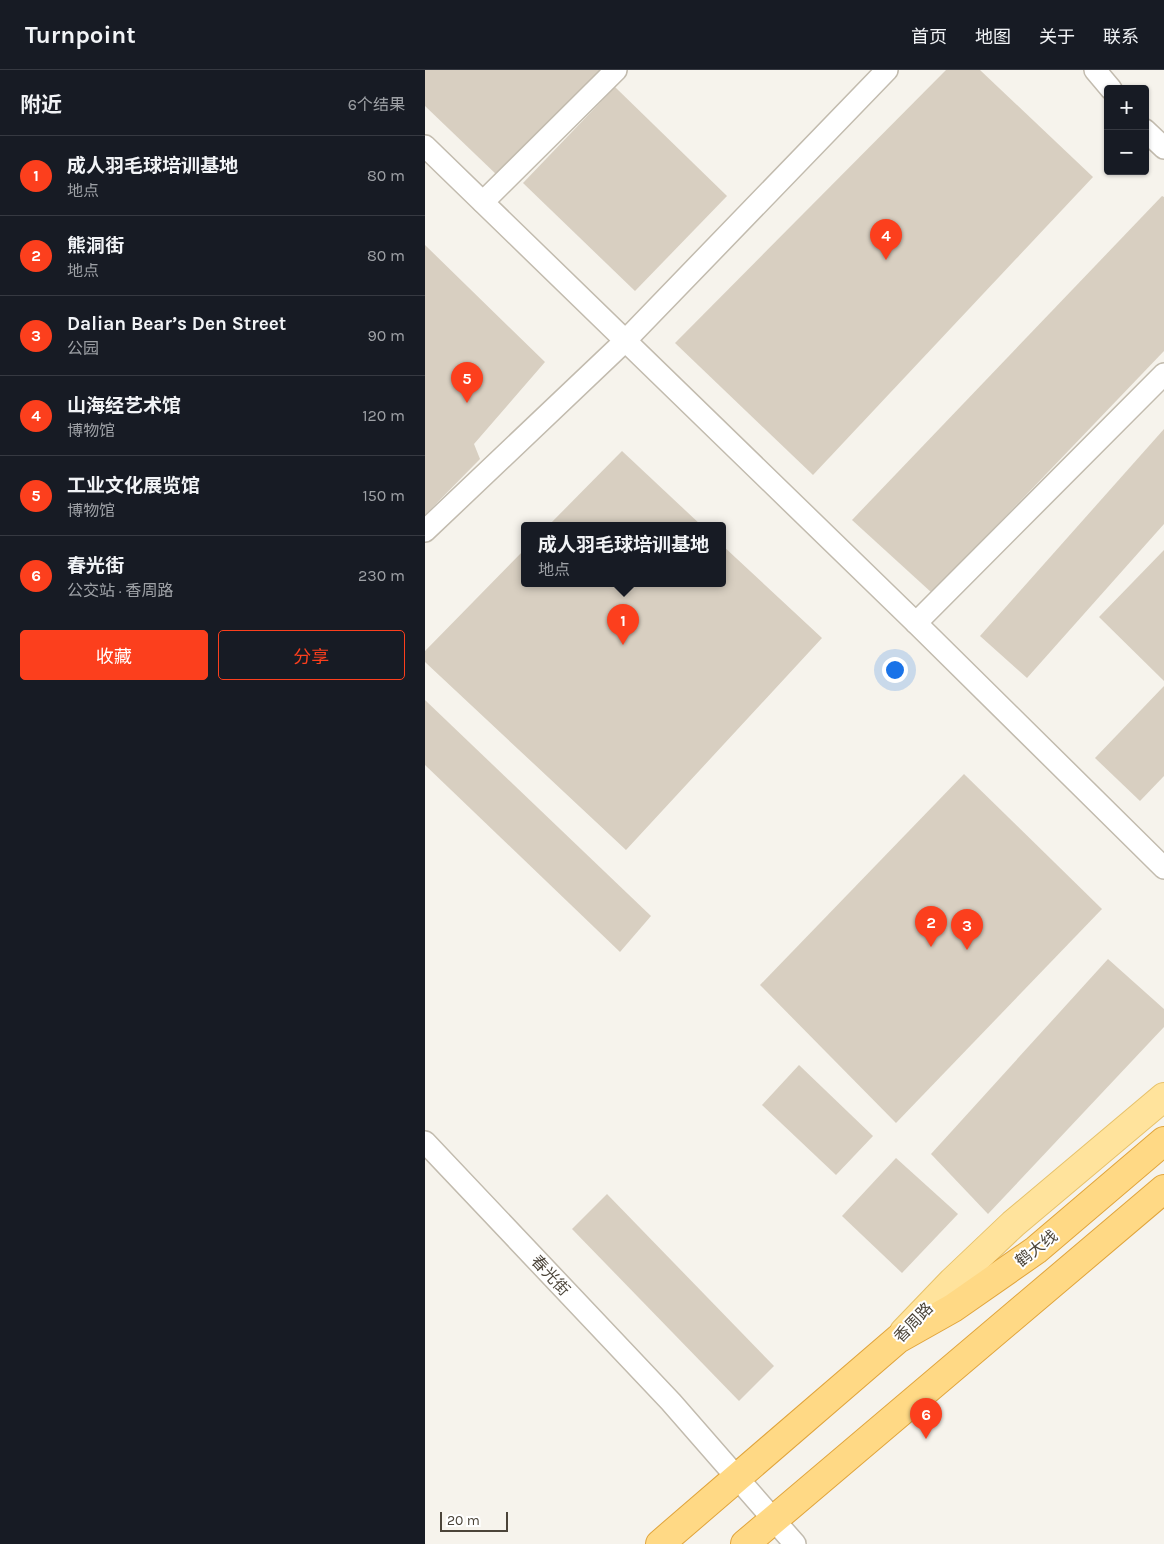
<!DOCTYPE html>
<html lang="zh">
<meta charset="utf-8">
<style>
:root{--surface:#171b24;--page:#242831;--text:#f1f3f6;--muted:#9ea1a6;--line:#363941;--accent:#fc3f1d}
body{margin:0;font-family:Karla,"Noto Sans SC",sans-serif;background:var(--page);color:var(--text)}
.controls{position:absolute;right:15px;top:15px;display:grid;overflow:hidden;border-radius:5px;box-shadow:0 1px 4px #0004}
.controls button{width:45px;height:45px;display:grid;place-items:center;padding:0;border:0;border-bottom:1px solid var(--line);background:var(--surface);color:var(--text);font:25px sans-serif}
.scale{position:absolute;left:15px;bottom:12px;width:68px;box-sizing:border-box;padding-left:5px;border:2px solid #4b4439;border-top:0;font-size:14px;line-height:18px;white-space:nowrap;color:#4b4439;-webkit-text-stroke:4px #fff;paint-order:stroke}
.you{position:absolute;left:469px;top:599px;width:18px;height:18px;margin:-12px;border:4px solid #fff;border-radius:50%;background:#1a73e8;box-shadow:0 0 0 8px #1a73e833}
.badge{display:grid;place-items:center;width:32px;height:32px;border-radius:50%;background:var(--accent);color:#fff;font-size:16px;font-weight:700}
.pin{position:absolute;translate:-50% -41px;filter:drop-shadow(0 1px 2px #0008)}
.pin::after{content:'';position:absolute;top:26px;width:18px;height:15px;background:inherit;clip-path:polygon(0 0,100% 0,50% 100%)}
.popup{position:absolute;left:96px;top:452px;width:205px;height:65px;box-sizing:border-box;display:grid;place-content:center;border-radius:5px;background:var(--surface);filter:drop-shadow(0 1px 4px #0005);font-size:16px;white-space:nowrap;color:var(--muted)}
.popup b{font-size:19px;color:var(--text)}
.popup::after{content:'';position:absolute;left:50%;top:100%;margin-left:-10px;border:10px solid transparent;border-top-color:var(--surface)}
.list{margin:0;padding:0;list-style:none}
h2{display:flex;justify-content:space-between;align-items:center;height:65px;margin:0;padding:0 20px;font-size:21px}
h2 small{font-size:16px;font-weight:400;color:var(--muted)}
.list li{display:grid;grid-template-columns:32px 1fr auto;gap:15px;align-items:center;box-sizing:border-box;height:80px;padding:0 20px;border-top:1px solid var(--line)}
.list b{display:block;font-size:19px;white-space:nowrap}
.list p{margin:0;font-size:16px;white-space:nowrap;color:var(--muted)}
.list em{font-size:16px;font-style:normal;color:var(--muted)}
.actions{display:flex;gap:10px;padding:15px 20px}
.actions a{flex:1;padding:11px 0;border:1px solid var(--accent);border-radius:5px;text-align:center;font-size:18px;color:var(--accent)}
.actions .main{background:var(--accent);color:#fff}
.map{position:relative;flex:none;width:739px;height:1474px;overflow:hidden}
header{display:flex;align-items:center;gap:30px;box-sizing:border-box;height:70px;padding:0 25px;background:var(--surface);border-bottom:1px solid var(--line)}
header strong{font-size:24px}
nav{display:flex;gap:28px;margin-inline-start:auto;font-size:18px}
main{display:flex}
aside{flex:1;background:var(--surface)}
.map>svg:first-child{display:block}
.building{fill:#d8cfc1}
.lines{fill:none;stroke-linecap:round;stroke-linejoin:round}
.minor-casing{stroke:#c2bbae;stroke-width:24}
.primary-casing{stroke:#e6c16a;stroke-width:30}
.trunk-casing{stroke:#e0a43c;stroke-width:30}
.minor{stroke:#fff;stroke-width:21}
.primary{stroke:#ffe39c;stroke-width:28}
.trunk{stroke:#ffd985;stroke-width:28}
.labels{text-anchor:middle;stroke-width:4;stroke-linejoin:round;paint-order:stroke}
.street-label{font-size:16px;fill:#4b4439;stroke:#fff}
</style>
<header>
<strong>Turnpoint</strong>
<nav><a>首页</a><a>地图</a><a>关于</a><a>联系</a></nav>
</header>
<main>
<aside>
<h2>附近<small>6个结果</small></h2>
<ul class="list">
<li><span class="badge">1</span><div><b>成人羽毛球培训基地</b><p>地点</p></div><em>80 m</em></li>
<li><span class="badge">2</span><div><b>熊洞街</b><p>地点</p></div><em>80 m</em></li>
<li><span class="badge">3</span><div><b>Dalian Bear’s Den Street</b><p>公园</p></div><em>90 m</em></li>
<li><span class="badge">4</span><div><b>山海经艺术馆</b><p>博物馆</p></div><em>120 m</em></li>
<li><span class="badge">5</span><div><b>工业文化展览馆</b><p>博物馆</p></div><em>150 m</em></li>
<li><span class="badge">6</span><div><b>春光街</b><p>公交站 · 香周路</p></div><em>230 m</em></li>
</ul>
<div class="actions"><a class="main">收藏</a><a>分享</a></div>
</aside>
<div class="map">
<svg width="739" height="1474" viewBox="0 0 739 1474">
<rect width="100%" height="100%" fill="#f6f3ec"/>
<!-- building -->
<g class="building">
<polygon points="0,0 176,0 74,107 0,36"/>
<polygon points="521,0 555,0 668,107 388,405 250,273"/>
<polygon points="190,17 302,126 210,221 98,113"/>
<polygon points="737,126 739,127 739,281 507,523 427,450"/>
<polygon points="0,175 120,292 49,374 55,389 0,445"/>
<polygon points="739,359 739,454 602,608 555,566"/>
<polygon points="197,381 277,456 123,456"/>
<polygon points="297,475 397,568 201,780 0,592 0,581 99,480 99,514 297,514"/>
<polygon points="739,480 739,611 674,547"/>
<polygon points="739,616 739,706 715,731 670,688"/>
<polygon points="0,630 226,846 195,882 0,695"/>
<polygon points="539,704 677,839 471,1053 335,915"/>
<polygon points="683,889 739,939 739,957 563,1144 506,1084"/>
<polygon points="374,995 448,1066 411,1105 337,1035"/>
<polygon points="471,1088 533,1144 477,1203 417,1146"/>
<polygon points="182,1124 349,1296 314,1331 147,1159"/>
</g>
<g class="lines">
<defs>
<g id="minor">
<polyline points="670,0 686,19"/>
<polyline points="720,60 739,78"/>
<polyline points="0,76 491,553 739,798"/>
<polyline points="58,132 191,0"/>
<polyline points="0,461 200,271 462,0"/>
<polyline points="491,553 739,304"/>
<polyline points="0,1072 246,1332 370,1474"/>
</g>
<polyline id="primary" points="479,1262 528,1211 588,1154 739,1027"/>
<g id="trunk">
<polyline points="235,1474 473,1269 528,1238 611,1180 739,1071"/>
<polyline points="320,1474 739,1119"/>
</g>
</defs>
<!-- minor casing -->
<use href="#minor" class="minor-casing"/>
<!-- primary casing -->
<use href="#primary" class="primary-casing"/>
<!-- trunk casing -->
<use href="#trunk" class="trunk-casing"/>
<!-- minor -->
<use href="#minor" class="minor"/>
<!-- primary -->
<use href="#primary" class="primary"/>
<!-- trunk -->
<use href="#trunk" class="trunk"/>
</g>
<g class="labels">
<!-- street labels -->
<g class="street-label">
<text transform="translate(611 1178) rotate(-38)" y="6">鹤大线</text>
<text transform="translate(126 1205) rotate(47)" y="6">春光街</text>
<text transform="translate(488 1252) rotate(-46)" y="6">香周路</text>
</g>
</g>
</svg>
<div class="controls">
<button>+</button>
<button>−</button>
</div>
<div class="scale">20 m</div>
<div class="you"></div>
<div class="pin badge" style="left:198px;top:575px">1</div>
<div class="popup"><b>成人羽毛球培训基地</b>地点</div>
<div class="pin badge" style="left:506px;top:877px">2</div>
<div class="pin badge" style="left:542px;top:880px">3</div>
<div class="pin badge" style="left:461px;top:190px">4</div>
<div class="pin badge" style="left:42px;top:333px">5</div>
<div class="pin badge" style="left:501px;top:1369px">6</div>
</div>
</main>
